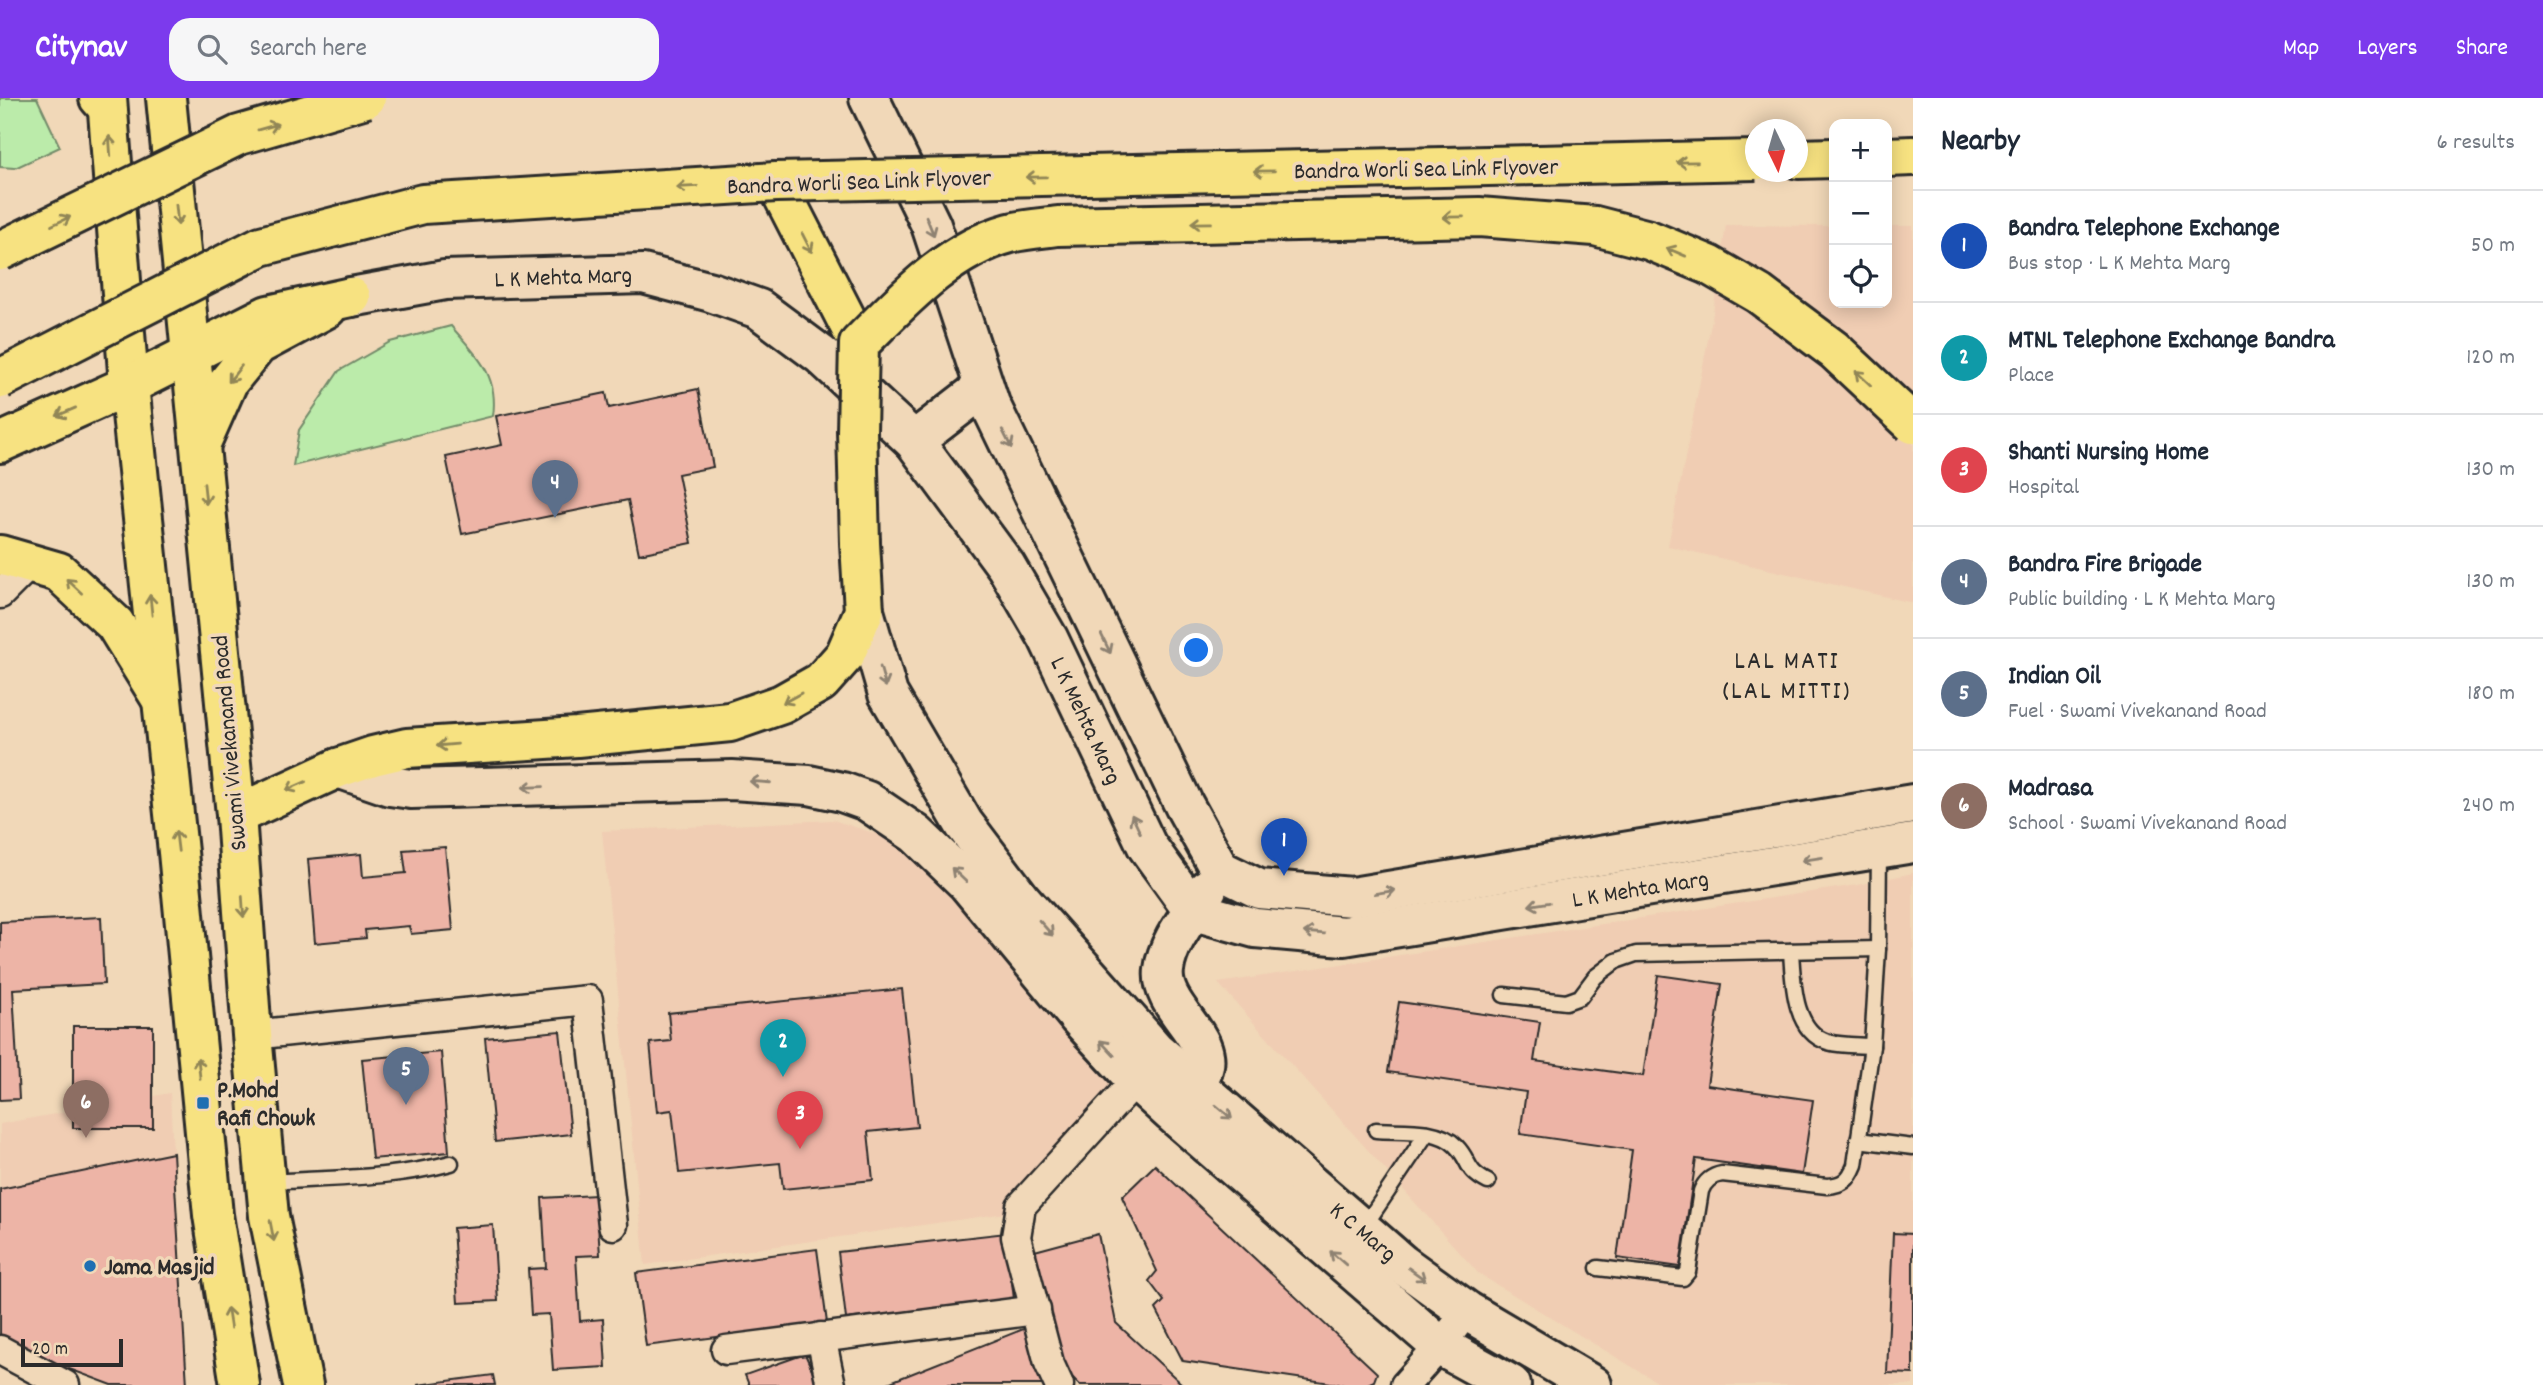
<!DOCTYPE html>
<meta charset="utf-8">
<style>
:root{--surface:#fff;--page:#f6f6f7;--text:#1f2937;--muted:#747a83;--line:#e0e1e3;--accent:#7c3aed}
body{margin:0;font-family:Dekko,sans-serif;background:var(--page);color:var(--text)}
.controls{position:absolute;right:21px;top:21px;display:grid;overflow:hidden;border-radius:14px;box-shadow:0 4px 18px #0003}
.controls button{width:63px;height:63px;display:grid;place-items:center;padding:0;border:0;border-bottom:2px solid var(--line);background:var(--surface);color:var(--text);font:35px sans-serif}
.compass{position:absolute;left:1745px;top:21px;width:63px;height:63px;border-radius:50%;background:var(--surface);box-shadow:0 4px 18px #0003;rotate:175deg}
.scale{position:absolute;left:21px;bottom:18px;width:102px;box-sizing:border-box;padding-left:7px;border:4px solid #2b2b2b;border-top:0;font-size:19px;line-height:24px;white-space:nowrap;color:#2b2b2b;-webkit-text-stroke:5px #f1d8b8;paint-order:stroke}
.you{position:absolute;left:1197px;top:553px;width:24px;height:24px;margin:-18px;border:5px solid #fff;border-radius:50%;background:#1a73e8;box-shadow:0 0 0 10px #1a73e833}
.badge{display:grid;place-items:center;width:46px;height:46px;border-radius:50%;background:var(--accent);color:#fff;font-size:23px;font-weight:700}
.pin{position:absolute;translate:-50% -58px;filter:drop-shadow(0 2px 4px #0008)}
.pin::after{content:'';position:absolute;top:37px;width:24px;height:21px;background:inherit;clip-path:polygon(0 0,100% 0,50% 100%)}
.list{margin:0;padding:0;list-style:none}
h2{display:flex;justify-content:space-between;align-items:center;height:91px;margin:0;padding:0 28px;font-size:30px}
h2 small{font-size:23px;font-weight:400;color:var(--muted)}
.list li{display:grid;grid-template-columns:46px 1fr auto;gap:21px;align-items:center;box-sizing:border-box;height:112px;padding:0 28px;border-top:2px solid var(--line)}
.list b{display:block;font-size:26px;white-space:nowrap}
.list p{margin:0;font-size:23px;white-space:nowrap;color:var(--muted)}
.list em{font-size:23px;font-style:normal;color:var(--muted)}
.icon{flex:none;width:38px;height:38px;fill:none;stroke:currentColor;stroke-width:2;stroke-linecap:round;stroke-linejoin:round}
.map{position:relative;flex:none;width:1913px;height:1287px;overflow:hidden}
header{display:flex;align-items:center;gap:42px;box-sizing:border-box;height:98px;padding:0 35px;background:var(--accent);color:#fff}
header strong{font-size:33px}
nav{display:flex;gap:38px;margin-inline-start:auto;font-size:24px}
.search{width:490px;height:63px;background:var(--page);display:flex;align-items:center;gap:18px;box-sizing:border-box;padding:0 24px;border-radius:21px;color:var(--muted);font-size:26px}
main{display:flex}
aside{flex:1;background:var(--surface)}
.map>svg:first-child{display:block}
.built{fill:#f0cdb3}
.green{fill:#bbebaa;stroke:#738b6a;stroke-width:2}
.building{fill:#edb4a6;stroke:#2b2b2b;stroke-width:2}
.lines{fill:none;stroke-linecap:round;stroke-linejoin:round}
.lane-casing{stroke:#2b2b2b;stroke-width:19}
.street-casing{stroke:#2b2b2b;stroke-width:33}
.secondary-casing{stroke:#2b2b2b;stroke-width:44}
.primary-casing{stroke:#2b2b2b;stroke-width:44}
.highway-casing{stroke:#2b2b2b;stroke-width:44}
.lane{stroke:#f1d8b8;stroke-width:14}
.street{stroke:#f1d8b8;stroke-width:28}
.secondary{stroke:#f1d8b8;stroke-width:38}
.primary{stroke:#f7e281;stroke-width:38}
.highway{stroke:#f7e281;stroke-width:38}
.highway-bridge-casing{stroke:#2b2b2b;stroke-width:44;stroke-linecap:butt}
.highway-bridge{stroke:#f7e281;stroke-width:38}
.oneway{stroke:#918656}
.oneway2{stroke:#8e8272}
.poi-dot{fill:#1f6fb2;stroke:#f1d8b8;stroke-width:2.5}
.labels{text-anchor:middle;stroke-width:7;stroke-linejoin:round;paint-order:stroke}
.street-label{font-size:24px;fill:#2b2b2b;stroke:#f1d8b8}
.poi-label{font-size:24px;font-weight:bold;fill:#2b2b2b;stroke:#f1d8b8;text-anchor:start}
.neighbourhood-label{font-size:26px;letter-spacing:2px;fill:#2b2b2b;stroke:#f1d8b8}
</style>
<header>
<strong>Citynav</strong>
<div class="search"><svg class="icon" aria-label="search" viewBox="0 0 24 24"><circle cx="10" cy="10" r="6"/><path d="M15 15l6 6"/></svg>Search here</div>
<nav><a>Map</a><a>Layers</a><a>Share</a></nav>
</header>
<main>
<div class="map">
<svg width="1913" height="1287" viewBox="0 0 1913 1287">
<rect width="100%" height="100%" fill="#f1d8b8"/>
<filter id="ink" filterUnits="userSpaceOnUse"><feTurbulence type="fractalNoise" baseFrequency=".0143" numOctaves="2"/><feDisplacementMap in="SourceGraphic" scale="14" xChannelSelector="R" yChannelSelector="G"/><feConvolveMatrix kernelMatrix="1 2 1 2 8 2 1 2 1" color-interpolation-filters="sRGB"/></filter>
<g filter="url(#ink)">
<!-- built -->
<g class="built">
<polygon points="1726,127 1834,128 1834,205 1887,205 1887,128 1913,128 1913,505 1668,448 1712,221"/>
<polygon points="833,722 911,747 1112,981 1116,1015 1020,1113 645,1167 602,733"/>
<polygon points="1913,775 1913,1287 1662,1287 1479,1176 1218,885 1857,787"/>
<polygon points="170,995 173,1055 0,1091 0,1026"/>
</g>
<!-- green -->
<g class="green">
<polygon points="0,0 37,0 60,49 15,70 0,69"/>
<path d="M451 228C476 257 499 276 493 318L293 368 299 332 339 273 390 244Z"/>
</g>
<!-- building -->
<g class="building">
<polygon points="698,291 713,369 678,376 692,445 639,456 628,402 462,436 446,359 502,347 496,318 606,295 609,310"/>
<polygon points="445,749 453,832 411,836 409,828 365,832 366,840 315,845 308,761 361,756 363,779 406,775 403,752"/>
<polygon points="101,819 104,886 13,891 19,1001 0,1002 0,824"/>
<polygon points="1658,877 1722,886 1707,987 1813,1002 1802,1076 1696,1061 1680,1169 1617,1160 1632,1052 1520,1036 1526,994 1388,974 1399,904 1540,924 1534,963 1643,978"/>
<polygon points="902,891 917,1029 868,1034 873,1082 783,1091 780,1065 679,1075 672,1012 657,1014 650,945 671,943 668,915"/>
<rect x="73" y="928" width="80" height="102"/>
<polygon points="560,933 571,1036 495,1044 485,940"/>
<polygon points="441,954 449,1054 372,1061 362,961"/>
<polygon points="173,1055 187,1287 112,1287 0,1245 0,1091"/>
<polygon points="1155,1067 1377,1275 1374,1283 1366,1287 1344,1287 1183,1263 1156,1211 1164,1203 1149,1183 1157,1173 1122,1099"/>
<polygon points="596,1097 600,1157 576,1158 580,1223 603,1221 606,1269 553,1272 549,1216 531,1217 528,1171 546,1170 542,1100"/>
<polygon points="493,1127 498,1203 458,1205 453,1130"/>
<polygon points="1006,1135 1014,1201 846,1221 838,1154"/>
<polygon points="1893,1135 1913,1136 1913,1276 1887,1275"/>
<polygon points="1098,1136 1116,1225 1183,1287 1080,1287 1062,1269 1031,1154"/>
<polygon points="817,1151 827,1225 646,1248 636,1175"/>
<polygon points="1026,1230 1050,1287 883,1287"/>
<polygon points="805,1256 819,1287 749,1287 745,1277"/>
<polygon points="493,1277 495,1287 417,1287"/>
</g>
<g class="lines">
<defs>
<g id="lane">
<path d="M1791 853C1793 882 1793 934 1828 944 1842 948 1858 947 1872 948"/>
<polyline points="1504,897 1566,904 1580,899 1595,879 1616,863 1636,856 1878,851"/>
<path d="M1376 1032C1400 1034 1438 1029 1456 1048 1471 1063 1464 1072 1488 1084"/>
<polyline points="1858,1042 1913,1049"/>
<path d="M268 1084C328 1080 392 1081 451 1065"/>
<polyline points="1363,1130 1427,1035"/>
<path d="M1598 1170 1683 1180 1688 1174 1701 1093C1705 1083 1711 1078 1722 1076L1827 1088C1843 1087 1849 1082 1855 1067L1872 948 1878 851 1879 753"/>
</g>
<g id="street">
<polyline points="0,496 30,466"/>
<polyline points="252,937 588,902 613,1127"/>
<polyline points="821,1239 831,1287"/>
<polyline points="0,1252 65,1287"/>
<polyline points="726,1252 1036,1212"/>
<polyline points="1059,1287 1049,1265 1016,1139 1021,1108 1136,982"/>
<polyline points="1405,1287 1440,1248 1467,1213"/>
</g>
<g id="secondary">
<polyline points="869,0 931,127 990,306 1184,707 1220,772 1259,791 1352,799 1913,706"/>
<polyline points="351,199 445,182 643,176 711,194 759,211 821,257 914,343 1006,468 1048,540 1147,748 1194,813 1255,830 1344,838 1913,745"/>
<polyline points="914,343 984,289"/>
<polyline points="864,513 888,596 964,726 1020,800 1155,952 1402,1166 1467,1213 1592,1287"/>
<polyline points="338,670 390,688 411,691 732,682 809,687 842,694 867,703 916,736 967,785 1078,919 1136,982 1172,1015 1440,1248 1511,1287"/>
<path d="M1180 1005C1187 995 1196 985 1202 974 1217 939 1159 911 1164 872 1167 844 1192 815 1207 791"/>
</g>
<g id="primary">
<polyline points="107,0 129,287 178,754 213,1117 240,1287"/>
<polyline points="166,0 236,717 252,937 269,1118 303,1287"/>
<polyline points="201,345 228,284 258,247 327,210"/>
</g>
<g id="highway">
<polyline points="99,0 107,9"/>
<polyline points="1887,59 1913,58"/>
<polyline points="1798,61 1834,60"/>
<polyline points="776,84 859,246"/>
<polyline points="0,345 129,287 268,217 351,199"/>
<polyline points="0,457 59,474 115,526 160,599"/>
<polyline points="236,717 338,670 373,658 407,650 577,639 730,624 782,606 821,584 845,557 864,513 860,445"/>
</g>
</defs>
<!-- lane casing -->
<use href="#lane" class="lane-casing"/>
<!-- street casing -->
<use href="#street" class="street-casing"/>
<!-- secondary casing -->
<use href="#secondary" class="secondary-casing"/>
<!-- primary casing -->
<use href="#primary" class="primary-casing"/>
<!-- highway casing -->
<use href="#highway" class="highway-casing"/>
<!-- lane -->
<use href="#lane" class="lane"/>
<!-- street -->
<use href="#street" class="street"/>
<!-- secondary -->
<use href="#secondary" class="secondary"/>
<!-- primary -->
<use href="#primary" class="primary"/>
<!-- highway -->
<use href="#highway" class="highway"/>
<defs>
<g id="highway-bridge">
<polyline points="0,153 239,37 366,0"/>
<polyline points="0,281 261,148 423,106 776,84 1756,62"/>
<path d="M860 445 857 333 859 246C903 202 948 152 1010 135 1025 131 1043 130 1058 128L1479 119 1595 128 1649 142 1709 167 1759 196 1834 252 1913 326"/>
</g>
</defs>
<!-- highway-bridge casing -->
<use href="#highway-bridge" class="highway-bridge-casing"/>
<!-- highway-bridge -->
<use href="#highway-bridge" class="highway-bridge"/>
</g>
<!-- one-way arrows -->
<defs><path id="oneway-shaft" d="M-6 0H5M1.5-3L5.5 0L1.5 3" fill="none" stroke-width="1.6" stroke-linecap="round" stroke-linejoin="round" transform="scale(1.75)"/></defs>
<g class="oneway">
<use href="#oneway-shaft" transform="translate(268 29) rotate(-16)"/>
<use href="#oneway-shaft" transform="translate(110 48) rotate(-94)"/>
<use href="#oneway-shaft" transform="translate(1687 64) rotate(179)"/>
<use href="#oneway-shaft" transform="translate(1264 73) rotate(179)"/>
<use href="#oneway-shaft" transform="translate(1036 79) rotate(179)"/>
<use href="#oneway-shaft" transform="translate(687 89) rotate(177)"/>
<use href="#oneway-shaft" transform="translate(177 117) rotate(84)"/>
<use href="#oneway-shaft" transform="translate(1453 119) rotate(179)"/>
<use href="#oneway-shaft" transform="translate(61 123) rotate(-26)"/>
<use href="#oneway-shaft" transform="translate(1201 125) rotate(179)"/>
<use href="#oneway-shaft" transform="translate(807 145) rotate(63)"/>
<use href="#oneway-shaft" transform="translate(1676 154) rotate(-157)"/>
<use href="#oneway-shaft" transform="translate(235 276) rotate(128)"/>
<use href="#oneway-shaft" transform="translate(1863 280) rotate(-137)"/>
<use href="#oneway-shaft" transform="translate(66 314) rotate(157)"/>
<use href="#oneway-shaft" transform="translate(205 396) rotate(84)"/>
<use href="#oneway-shaft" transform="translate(74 488) rotate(-137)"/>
<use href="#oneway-shaft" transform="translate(151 507) rotate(-96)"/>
<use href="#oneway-shaft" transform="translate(792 600) rotate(151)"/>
<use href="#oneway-shaft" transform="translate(447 647) rotate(175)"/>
<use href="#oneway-shaft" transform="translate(296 688) rotate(156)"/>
<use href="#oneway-shaft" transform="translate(177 743) rotate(-97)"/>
<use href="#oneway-shaft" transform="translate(243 809) rotate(86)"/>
<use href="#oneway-shaft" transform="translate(199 970) rotate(-96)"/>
<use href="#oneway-shaft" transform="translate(272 1133) rotate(79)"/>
<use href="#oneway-shaft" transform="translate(229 1220) rotate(-99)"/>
</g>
<g class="oneway2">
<use href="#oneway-shaft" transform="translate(930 128) rotate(68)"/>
<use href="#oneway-shaft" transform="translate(1007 341) rotate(63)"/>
<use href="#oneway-shaft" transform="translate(1106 546) rotate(64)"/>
<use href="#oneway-shaft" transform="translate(883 579) rotate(74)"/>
<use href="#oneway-shaft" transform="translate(760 684) rotate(-176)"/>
<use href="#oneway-shaft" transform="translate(533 689) rotate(178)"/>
<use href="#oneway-shaft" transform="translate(1136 726) rotate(-115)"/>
<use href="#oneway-shaft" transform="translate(1812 761) rotate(171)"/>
<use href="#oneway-shaft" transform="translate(959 777) rotate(-136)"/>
<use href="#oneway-shaft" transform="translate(1385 794) rotate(-9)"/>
<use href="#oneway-shaft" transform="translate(1539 806) rotate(171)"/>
<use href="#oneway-shaft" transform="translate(1046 830) rotate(48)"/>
<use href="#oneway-shaft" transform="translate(1314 835) rotate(-175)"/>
<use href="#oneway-shaft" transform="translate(1107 950) rotate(-133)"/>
<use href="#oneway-shaft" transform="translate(1224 1014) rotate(40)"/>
<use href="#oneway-shaft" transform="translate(1338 1160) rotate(-139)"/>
<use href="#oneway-shaft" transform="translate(1417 1176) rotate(36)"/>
</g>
</g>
<!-- markers -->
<g class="poi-dot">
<rect x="196" y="998" width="14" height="14" rx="3.5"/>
<circle cx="90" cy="1168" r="7"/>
</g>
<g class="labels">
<!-- street labels -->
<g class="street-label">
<text transform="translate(1426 70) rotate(-1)" y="8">Bandra Worli Sea Link Flyover</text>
<text transform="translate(859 83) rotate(-2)" y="8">Bandra Worli Sea Link Flyover</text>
<text transform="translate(563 178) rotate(-2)" y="8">L K Mehta Marg</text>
<text transform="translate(1087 622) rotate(65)" y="8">L K Mehta Marg</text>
<text transform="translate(228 645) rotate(-95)" y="8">Swami Vivekanand Road</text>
<text transform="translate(1640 790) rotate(-9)" y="8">L K Mehta Marg</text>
<text transform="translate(1364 1133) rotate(40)" y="8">K C Marg</text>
</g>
<!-- poi labels -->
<g class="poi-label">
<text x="217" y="999">P.Mohd<tspan x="217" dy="28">Rafi Chowk</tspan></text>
<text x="104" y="1176">Jama Masjid</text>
</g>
<!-- neighbourhood labels -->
<g class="neighbourhood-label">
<text x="1787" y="570">LAL MATI<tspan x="1787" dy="30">(LAL MITTI)</tspan></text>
</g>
</g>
</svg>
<div class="controls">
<button>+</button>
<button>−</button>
<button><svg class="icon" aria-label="locate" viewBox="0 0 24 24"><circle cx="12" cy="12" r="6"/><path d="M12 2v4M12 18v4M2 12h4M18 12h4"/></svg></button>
</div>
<svg class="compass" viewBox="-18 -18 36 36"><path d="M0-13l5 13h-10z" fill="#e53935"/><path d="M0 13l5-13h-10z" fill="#747a83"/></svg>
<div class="scale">20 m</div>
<div class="you"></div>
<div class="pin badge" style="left:1284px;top:778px;background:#1a4fb4">1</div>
<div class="pin badge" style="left:783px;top:979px;background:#0f9aa8">2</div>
<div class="pin badge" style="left:800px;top:1051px;background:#e0444e">3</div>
<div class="pin badge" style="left:555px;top:420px;background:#5c6f8a">4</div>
<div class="pin badge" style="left:406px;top:1007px;background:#5c6f8a">5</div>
<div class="pin badge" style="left:86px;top:1040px;background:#8d6e63">6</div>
</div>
<aside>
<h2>Nearby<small>6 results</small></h2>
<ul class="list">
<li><span class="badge" style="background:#1a4fb4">1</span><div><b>Bandra Telephone Exchange</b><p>Bus stop · L K Mehta Marg</p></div><em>50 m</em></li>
<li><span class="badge" style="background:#0f9aa8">2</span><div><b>MTNL Telephone Exchange Bandra</b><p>Place</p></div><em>120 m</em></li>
<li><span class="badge" style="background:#e0444e">3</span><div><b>Shanti Nursing Home</b><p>Hospital</p></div><em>130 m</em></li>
<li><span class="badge" style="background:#5c6f8a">4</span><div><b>Bandra Fire Brigade</b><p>Public building · L K Mehta Marg</p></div><em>130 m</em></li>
<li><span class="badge" style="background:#5c6f8a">5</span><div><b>Indian Oil</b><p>Fuel · Swami Vivekanand Road</p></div><em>180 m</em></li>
<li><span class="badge" style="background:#8d6e63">6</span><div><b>Madrasa</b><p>School · Swami Vivekanand Road</p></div><em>240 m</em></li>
</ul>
</aside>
</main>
